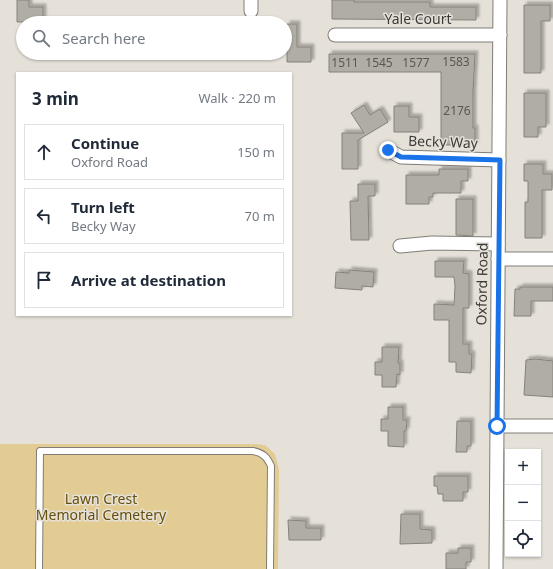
<!DOCTYPE html>
<meta charset="utf-8">
<style>
:root{--surface:#fff;--page:#f6f6f7;--text:#1f2937;--muted:#747a83;--line:#e0e1e3}
body{margin:0;font-family:"Noto Sans",sans-serif;background:var(--page);color:var(--text)}
.controls{position:absolute;right:12px;bottom:12px;display:grid;overflow:hidden;border-radius:0px;box-shadow:0 1px 3px #0004}
.controls button{width:36px;height:36px;display:grid;place-items:center;padding:0;border:0;border-bottom:1px solid var(--line);background:var(--surface);color:var(--text);font:20px sans-serif}
.stop{position:absolute;width:12px;height:12px;margin:-9px;border:3px solid #1a73e8;border-radius:50%;background:#fff}
.stop.end{background:#1a73e8;border-color:#fff;box-shadow:0 1px 4px #0008}
.list{margin:0;padding:0;list-style:none}
h2{display:flex;justify-content:space-between;align-items:center;height:52px;margin:0;padding:0 16px;font-size:17px}
h2 small{font-size:13px;font-weight:400;color:var(--muted)}
.list li{display:grid;grid-template-columns:26px 1fr auto;gap:12px;align-items:center;box-sizing:border-box;height:56px;margin:0 8px 8px;padding:0 8px;border:1px solid var(--line);border-radius:0px}
.list b{display:block;font-size:15px;white-space:nowrap}
.list p{margin:0;font-size:13px;white-space:nowrap;color:var(--muted)}
.list em{font-size:13px;font-style:normal;color:var(--muted)}
.icon{flex:none;width:22px;height:22px;fill:none;stroke:currentColor;stroke-width:2;stroke-linecap:round;stroke-linejoin:round}
.map{position:relative;flex:none;width:553px;height:569px;overflow:hidden}
.search{position:absolute;background:var(--surface);box-shadow:0 1px 3px #0004;left:16px;top:16px;width:276px;height:44px;display:flex;align-items:center;gap:10px;box-sizing:border-box;padding:0 14px;border-radius:22px;color:var(--muted);font-size:15px}
.panel{position:absolute;background:var(--surface);box-shadow:0 1px 3px #0004;left:16px;top:72px;width:276px;height:244px;border-radius:0px}
.map>svg:first-child{display:block}
.green{fill:#e3cc94}
.building{fill:#b0ada4;stroke:#85827a;filter:url(#shadow)}
.lines{fill:none;stroke-linecap:round;stroke-linejoin:round}
.lane-casing{stroke:#817d76;stroke-width:8}
.street-casing{stroke:#817d76;stroke-width:15}
.lane{stroke:#fff;stroke-width:6}
.street{stroke:#fff;stroke-width:13}
.route{stroke:#1a73e8;stroke-width:5}
.labels{text-anchor:middle;stroke-width:3;stroke-linejoin:round;paint-order:stroke}
.number-label{font-size:12px;fill:#595752}
.street-label{font-size:14px;fill:#3c3a37;stroke:#e5e1d9}
.park-label{font-size:14px;fill:#664f0b;stroke:#e5e1d9}
</style>
<div class="map">
<svg width="553" height="569" viewBox="0 0 553 569">
<defs>
<filter id="shadow"><feDropShadow dx="3" dy="-3" stdDeviation="1" flood-color="#0004"/></filter>
</defs>
<rect width="100%" height="100%" fill="#e5e1d9"/>
<!-- green -->
<polygon class="green" points="0,444 255,444 265,445 275,454 279,470 278,569 0,569"/>
<!-- building -->
<g class="building">
<polygon points="17,0 29,0 29,7 43,7 43,22 17,22"/>
<polygon points="332,0 354,0 354,2 430,2 430,7 476,7 476,20 332,19"/>
<polygon points="524,5 550,5 550,21 541,21 541,73 524,73"/>
<polygon points="287,24 297,24 297,47 311,47 311,62 287,62"/>
<polygon points="329,54 475,54 473,92 473,128 475,128 475,145 441,145 441,72 329,72"/>
<polygon points="524,93 546,93 546,127 538,127 538,137 524,137"/>
<polygon points="364,105 370,115 380,109 388,122 358,140 358,169 342,169 342,133 364,133 351,113"/>
<polygon points="394,106 409,106 409,117 419,117 419,132 394,132"/>
<polygon points="524,164 543,164 543,174 552,174 552,190 542,190 542,238 525,238 525,202 528,202 528,181 524,181"/>
<polygon points="439,169 468,169 468,181 461,181 461,193 433,193 433,197 429,197 429,204 406,204 406,175 439,175"/>
<polygon points="358,184 375,184 375,196 368,196 369,240 351,240 350,201 358,201"/>
<polygon points="456,199 473,199 473,236 456,235"/>
<polygon points="435,261 464,261 463,273 469,274 469,308 463,308 463,344 469,344 469,354 472,354 471,373 456,372 456,362 449,362 449,320 434,320 434,304 454,305 455,286 454,277 435,277"/>
<polygon points="349,270 374,272 373,287 362,286 362,290 335,288 336,272 349,273"/>
<polygon points="520,287 553,287 553,301 531,301 531,316 514,316 515,289 520,289"/>
<polygon points="382,347 399,347 398,363 400,363 400,375 397,374 396,387 382,387 382,375 375,375 375,362 382,362"/>
<polygon points="535,359 553,361 553,397 524,395 526,360"/>
<polygon points="388,407 403,407 403,420 407,420 406,431 404,431 404,447 388,446 388,431 381,431 381,419 388,419"/>
<polygon points="457,421 471,421 471,446 467,446 467,452 456,452"/>
<polygon points="434,476 468,476 468,492 463,492 463,501 443,501 443,494 438,494 437,486 434,486"/>
<polygon points="401,514 420,514 420,529 432,530 432,543 400,544"/>
<polygon points="288,520 306,521 306,528 321,528 321,540 289,540"/>
<polygon points="458,548 471,548 471,562 466,562 466,569 446,569 446,553 458,553"/>
</g>
<g class="lines">
<defs>
<path id="lane" d="M39 569 40 451H253C263 453 267 457 271 466L270 569"/>
<g id="street">
<polyline points="251,11 251,0"/>
<polyline points="335,35 500,35"/>
<polyline points="388,150 401,157 499,160"/>
<polyline points="400,246 432,243 498,244"/>
<polyline points="498,259 553,259"/>
<polyline points="497,426 553,426"/>
<polyline points="496,569 500,0"/>
</g>
</defs>
<!-- lane casing -->
<use href="#lane" class="lane-casing"/>
<!-- street casing -->
<use href="#street" class="street-casing"/>
<!-- lane -->
<use href="#lane" class="lane"/>
<!-- street -->
<use href="#street" class="street"/>
</g>
<g class="lines">
<!-- route -->
<polyline class="route" points="388,150 401,157 500,160 497,426"/>
</g>
<g class="labels">
<!-- number labels -->
<g class="number-label">
<text x="456" y="66">1583</text>
<text x="345" y="67">1511</text>
<text x="379" y="67">1545</text>
<text x="416" y="67">1577</text>
<text x="457" y="115">2176</text>
</g>
<!-- street labels -->
<g class="street-label">
<text x="418" y="24">Yale Court</text>
<text transform="translate(443 142) rotate(2)" y="5">Becky Way</text>
<text transform="translate(482 284) rotate(-89)" y="5">Oxford Road</text>
</g>
<!-- park labels -->
<g class="park-label">
<text x="101" y="504">Lawn Crest<tspan x="101" dy="16">Memorial Cemetery</tspan></text>
</g>
</g>
</svg>
<div class="controls">
<button>+</button>
<button>−</button>
<button><svg class="icon" aria-label="locate" viewBox="0 0 24 24"><circle cx="12" cy="12" r="6"/><path d="M12 2v4M12 18v4M2 12h4M18 12h4"/></svg></button>
</div>
<div class="stop" style="left:497px;top:426px"></div>
<div class="stop end" style="left:388px;top:150px"></div>
<div class="search"><svg class="icon" aria-label="search" viewBox="0 0 24 24"><circle cx="10" cy="10" r="6"/><path d="M15 15l6 6"/></svg>Search here</div>
<section class="panel">
<h2>3 min<small>Walk · 220 m</small></h2>
<ul class="list">
<li><svg class="icon" aria-label="ahead" viewBox="0 0 24 24"><path d="M12 20V5M6 11l6-6 6 6"/></svg><div><b>Continue</b><p>Oxford Road</p></div><em>150 m</em></li>
<li><svg class="icon" aria-label="left" viewBox="0 0 24 24"><path d="M17 20v-9H6M10 6l-5 5 5 5"/></svg><div><b>Turn left</b><p>Becky Way</p></div><em>70 m</em></li>
<li><svg class="icon" aria-label="arrive" viewBox="0 0 24 24"><path d="M6 21V4h12l-3 4 3 4H6"/></svg><div><b>Arrive at destination</b></div></li>
</ul>
</section>
</div>
